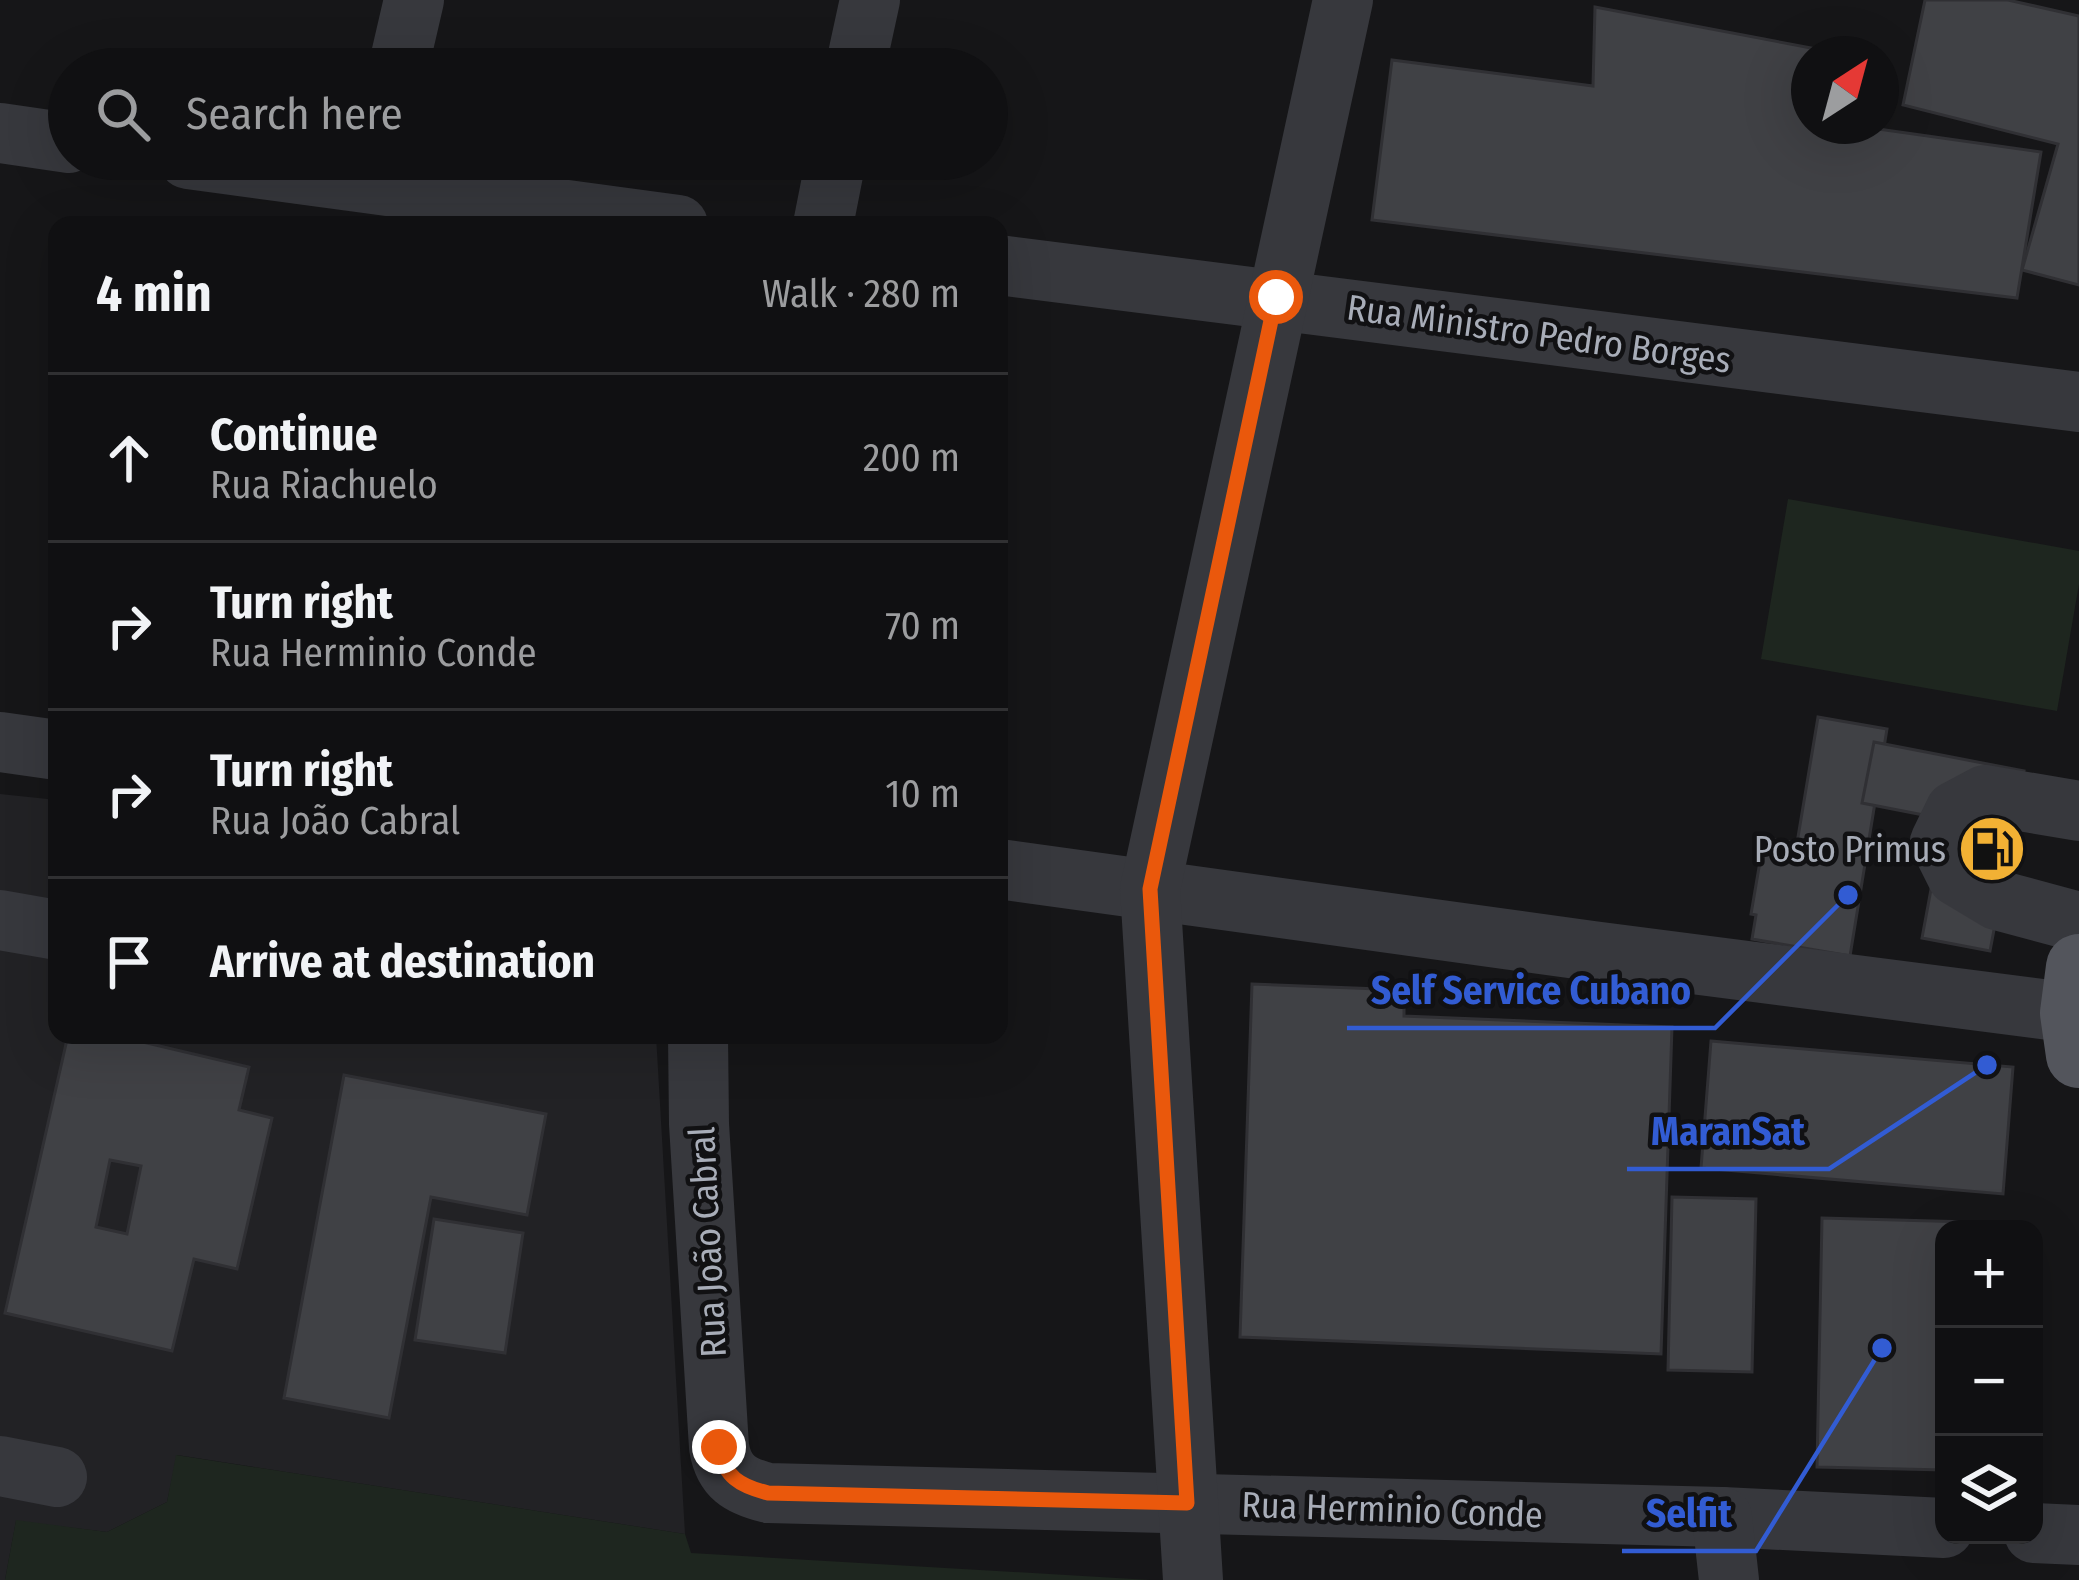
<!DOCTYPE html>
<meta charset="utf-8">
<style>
:root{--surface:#101012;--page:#19191b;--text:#f1f3f6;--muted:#9c9d9f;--line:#303032}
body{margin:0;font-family:"Fira Sans Condensed",sans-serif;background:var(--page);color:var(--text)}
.controls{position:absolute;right:36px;bottom:36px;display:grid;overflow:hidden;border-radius:24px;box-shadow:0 12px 48px #0002}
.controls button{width:108px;height:108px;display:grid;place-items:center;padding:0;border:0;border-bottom:3px solid var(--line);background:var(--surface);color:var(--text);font:60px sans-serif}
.compass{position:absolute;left:1791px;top:36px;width:108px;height:108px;border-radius:50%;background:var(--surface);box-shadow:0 12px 48px #0002;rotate:36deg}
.stop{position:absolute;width:36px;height:36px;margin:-27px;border:9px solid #ea580c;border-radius:50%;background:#fff}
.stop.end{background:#ea580c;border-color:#fff;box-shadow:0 3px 12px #0008}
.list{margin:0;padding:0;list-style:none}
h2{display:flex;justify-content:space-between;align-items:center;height:156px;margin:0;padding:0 48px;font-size:51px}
h2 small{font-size:39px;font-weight:400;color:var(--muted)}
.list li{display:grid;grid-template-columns:78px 1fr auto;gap:36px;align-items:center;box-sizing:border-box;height:168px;padding:0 48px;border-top:3px solid var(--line)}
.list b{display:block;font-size:45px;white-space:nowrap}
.list p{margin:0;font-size:39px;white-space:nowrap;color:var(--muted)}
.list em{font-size:39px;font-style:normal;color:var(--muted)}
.icon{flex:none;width:66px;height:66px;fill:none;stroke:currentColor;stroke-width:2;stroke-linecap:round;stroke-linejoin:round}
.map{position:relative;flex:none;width:2079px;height:1580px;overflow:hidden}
.search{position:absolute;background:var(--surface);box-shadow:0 12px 48px #0002;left:48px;top:48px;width:960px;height:132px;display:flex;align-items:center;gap:30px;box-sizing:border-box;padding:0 42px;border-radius:66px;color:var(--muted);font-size:45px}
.panel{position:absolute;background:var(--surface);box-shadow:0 12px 48px #0002;left:48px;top:216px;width:960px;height:828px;border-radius:24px}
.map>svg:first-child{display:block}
.built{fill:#222225}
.green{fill:#1e261f}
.building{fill:#404145;stroke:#303034;stroke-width:3;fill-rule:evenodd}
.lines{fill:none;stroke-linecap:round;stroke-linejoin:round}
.minor{stroke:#37383d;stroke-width:60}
.major{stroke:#53555c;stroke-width:66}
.route{stroke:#ea580c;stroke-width:15}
.labels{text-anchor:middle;stroke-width:9;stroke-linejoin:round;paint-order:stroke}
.street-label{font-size:36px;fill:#a8adb8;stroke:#111113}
.poi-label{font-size:36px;fill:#a8adb8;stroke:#111113;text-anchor:end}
.leader{fill:none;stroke:#325cd3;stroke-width:4.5}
.callout-dot{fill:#325cd3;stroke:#111113;stroke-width:4.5}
.callout-label{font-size:39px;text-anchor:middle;font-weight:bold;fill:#325cd3;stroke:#111113;stroke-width:9;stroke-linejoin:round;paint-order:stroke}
</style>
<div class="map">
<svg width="2079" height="1580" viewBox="0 0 2079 1580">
<rect width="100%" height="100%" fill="#161618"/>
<!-- built -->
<polygon class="built" points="0,794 57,800 57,1035 656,1035 685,1534 177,1455 167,1502 107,1532 16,1521 5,1580 0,1580"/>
<!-- green -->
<g class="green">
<polygon points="1788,499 2079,551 2079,584 2057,711 1761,659"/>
<polygon points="176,1455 685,1534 691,1553 1150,1580 5,1580 16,1520 107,1532 167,1502"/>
</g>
<!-- building -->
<g class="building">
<polygon points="1925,0 2008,0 2079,16 2079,285 2022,270 2058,144 1903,105"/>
<polygon points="1595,7 1843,54 1809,54 1809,126 1857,126 2041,152 2017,298 1372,220 1392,60 1593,86"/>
<polygon points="1818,717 1887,729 1850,956 1752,939 1756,915 1751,914 1764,838 1797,843"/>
<polygon points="1874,742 2024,771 1990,951 1922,938 1944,819 1862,803"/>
<polygon points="1252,984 1404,990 1404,1016 1672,1027 1661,1354 1240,1337"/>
<path d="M68 1035H113L249 1067 239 1110 272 1118 237 1269 194 1259 172 1351 5 1313ZM110 1160 141 1166 127 1234 96 1227Z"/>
<polygon points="1711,1041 2013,1067 2003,1194 1701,1168"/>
<polygon points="344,1075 546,1114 527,1215 431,1197 389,1418 284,1398"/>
<polygon points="1672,1197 1756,1199 1752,1372 1668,1370"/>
<polygon points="1822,1218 2007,1223 2007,1229 1944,1229 1944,1470 1817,1467"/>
<polygon points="434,1219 523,1233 505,1353 415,1340"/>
</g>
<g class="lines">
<!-- minor -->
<g class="minor">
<polyline points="398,69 414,0"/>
<polyline points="855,69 870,0"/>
<polyline points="0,133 69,143"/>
<polyline points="188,159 678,225"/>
<polyline points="823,225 836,159"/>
<polyline points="999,265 2079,402"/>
<polyline points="0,742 57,750"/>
<polyline points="2079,811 1985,795 1955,811 1940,842 1957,876 1997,900 2079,922"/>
<polyline points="999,869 1592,951 2073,1013 2079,1010"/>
<polyline points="0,920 57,930"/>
<path d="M698 1035 699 1124 719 1447C724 1477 740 1486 768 1493L1722 1517 1944 1528"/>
<polyline points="0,1466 57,1477"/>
<polyline points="1722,1517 1729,1580"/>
<polyline points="2034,1533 2079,1535"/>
<polyline points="1193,1580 1150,889 1343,0"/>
</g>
<!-- major -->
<polyline class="major" points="2079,967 2073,1013 2079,1055"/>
</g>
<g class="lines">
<!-- route -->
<path class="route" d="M719 1447C724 1477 740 1486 768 1493L1187 1503 1150 889 1276 297"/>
</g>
<!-- icons -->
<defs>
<symbol id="fuel-disc" viewBox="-11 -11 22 22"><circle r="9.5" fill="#f2b134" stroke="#111113"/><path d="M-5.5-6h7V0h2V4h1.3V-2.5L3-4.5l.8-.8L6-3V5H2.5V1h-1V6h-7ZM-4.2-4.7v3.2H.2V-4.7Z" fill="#111"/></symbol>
</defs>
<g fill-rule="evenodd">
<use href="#fuel-disc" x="1954" y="811" width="76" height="76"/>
</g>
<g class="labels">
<!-- street labels -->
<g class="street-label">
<text transform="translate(1539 333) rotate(8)" y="13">Rua Ministro Pedro Borges</text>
<text transform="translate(707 1242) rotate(-93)" y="13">Rua João Cabral</text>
<text transform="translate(1392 1509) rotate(2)" y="13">Rua Herminio Conde</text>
</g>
<!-- poi labels -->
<g class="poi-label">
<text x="1946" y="862">Posto Primus</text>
</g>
</g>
<!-- callouts -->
<path class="leader" d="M1848 895L1715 1028H1347M1987 1065L1829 1169H1627M1882 1348L1756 1551H1622"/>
<g class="callout-dot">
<circle cx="1848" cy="895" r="12"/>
<circle cx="1987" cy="1065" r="12"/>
<circle cx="1882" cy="1348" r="12"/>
</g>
<g class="callout-label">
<text x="1531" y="1004">Self Service Cubano</text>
<text x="1728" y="1145">MaranSat</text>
<text x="1689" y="1527">Selfit</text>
</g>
</svg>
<div class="controls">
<button>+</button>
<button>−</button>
<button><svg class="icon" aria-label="layers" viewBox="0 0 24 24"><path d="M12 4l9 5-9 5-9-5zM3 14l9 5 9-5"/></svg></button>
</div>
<svg class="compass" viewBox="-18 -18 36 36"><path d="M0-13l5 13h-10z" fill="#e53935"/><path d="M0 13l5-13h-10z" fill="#9c9d9f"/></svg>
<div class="stop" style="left:1276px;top:297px"></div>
<div class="stop end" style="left:719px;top:1447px"></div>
<div class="search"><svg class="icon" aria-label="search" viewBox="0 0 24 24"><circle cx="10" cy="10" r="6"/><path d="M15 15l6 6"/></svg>Search here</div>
<section class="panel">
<h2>4 min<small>Walk · 280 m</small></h2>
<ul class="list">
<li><svg class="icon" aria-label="ahead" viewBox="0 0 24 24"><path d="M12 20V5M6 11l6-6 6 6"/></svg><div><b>Continue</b><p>Rua Riachuelo</p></div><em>200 m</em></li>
<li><svg class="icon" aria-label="right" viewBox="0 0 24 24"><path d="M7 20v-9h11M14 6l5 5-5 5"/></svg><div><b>Turn right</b><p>Rua Herminio Conde</p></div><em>70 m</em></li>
<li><svg class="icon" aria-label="right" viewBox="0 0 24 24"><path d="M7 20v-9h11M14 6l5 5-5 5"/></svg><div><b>Turn right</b><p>Rua João Cabral</p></div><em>10 m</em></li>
<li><svg class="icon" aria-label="arrive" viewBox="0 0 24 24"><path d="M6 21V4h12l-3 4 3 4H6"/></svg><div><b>Arrive at destination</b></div></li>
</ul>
</section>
</div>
